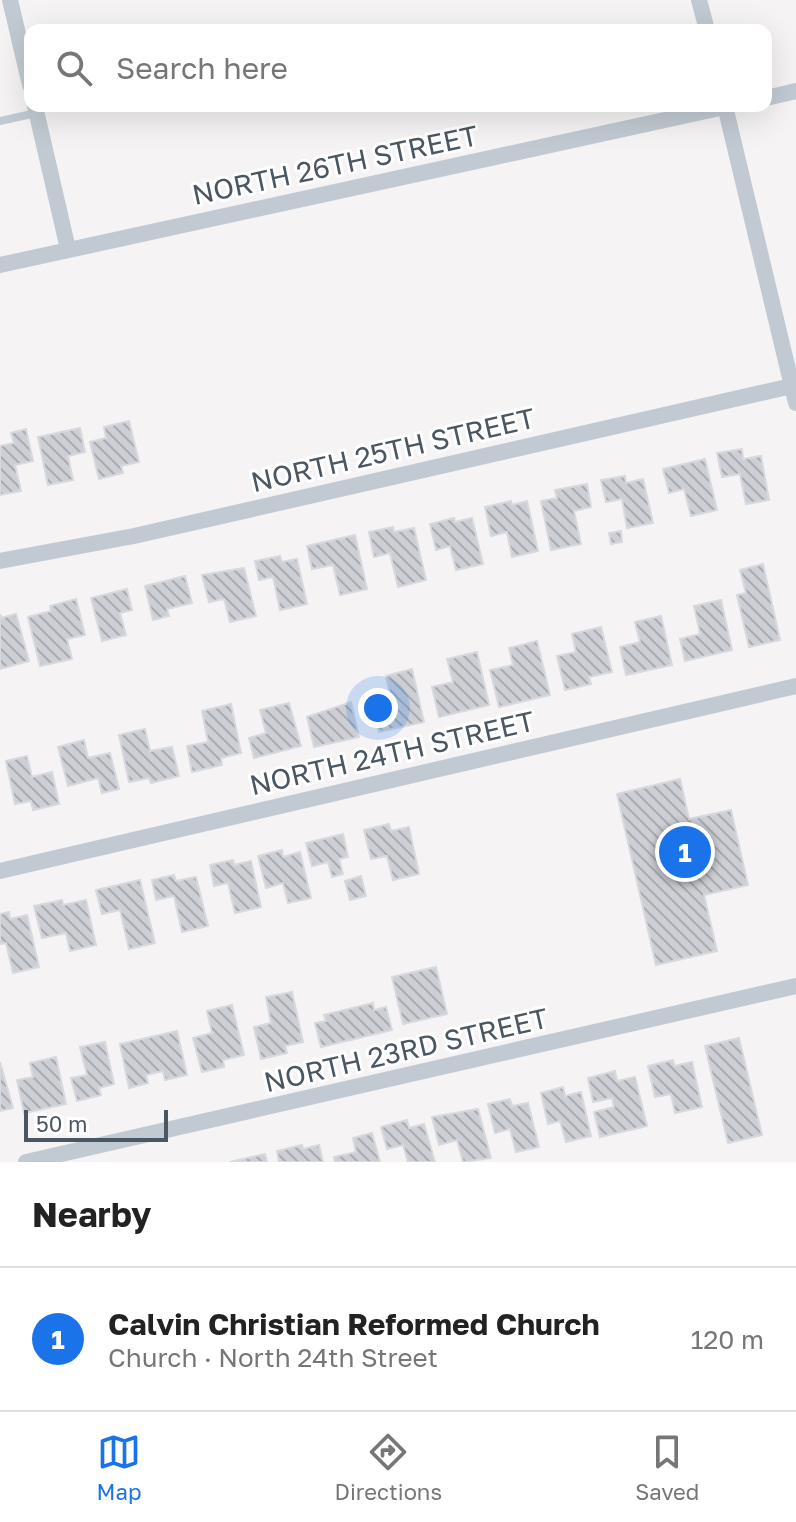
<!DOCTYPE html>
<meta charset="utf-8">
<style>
:root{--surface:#fff;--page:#f6f6f6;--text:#222;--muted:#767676;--line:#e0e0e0;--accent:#1a73e8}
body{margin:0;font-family:"Golos Text",sans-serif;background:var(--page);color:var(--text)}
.scale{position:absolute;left:24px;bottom:20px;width:144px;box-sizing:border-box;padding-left:8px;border:4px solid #4a5661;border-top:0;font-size:22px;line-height:28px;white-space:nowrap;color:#4a5661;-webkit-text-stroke:6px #fff;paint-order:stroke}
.you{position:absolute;left:378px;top:708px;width:28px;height:28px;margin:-20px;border:6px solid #fff;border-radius:50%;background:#1a73e8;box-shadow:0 0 0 12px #1a73e833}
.badge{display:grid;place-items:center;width:52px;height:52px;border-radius:50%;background:var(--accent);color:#fff;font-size:26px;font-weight:700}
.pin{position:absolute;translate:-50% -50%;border:4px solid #fff;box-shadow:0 2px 8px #0006}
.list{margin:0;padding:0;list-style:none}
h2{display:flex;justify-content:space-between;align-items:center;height:104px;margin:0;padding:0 32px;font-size:34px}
h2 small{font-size:26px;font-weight:400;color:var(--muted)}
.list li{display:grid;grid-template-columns:52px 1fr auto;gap:24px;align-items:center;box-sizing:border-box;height:144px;padding:0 32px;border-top:2px solid var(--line)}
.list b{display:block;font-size:30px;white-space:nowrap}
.list p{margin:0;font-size:26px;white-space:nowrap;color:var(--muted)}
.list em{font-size:26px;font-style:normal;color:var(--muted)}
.icon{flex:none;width:44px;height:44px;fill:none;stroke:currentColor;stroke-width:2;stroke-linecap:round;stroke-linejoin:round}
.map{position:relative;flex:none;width:796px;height:1162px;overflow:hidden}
.search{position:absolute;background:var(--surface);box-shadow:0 8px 32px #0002;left:24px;right:24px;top:24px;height:88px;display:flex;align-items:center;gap:20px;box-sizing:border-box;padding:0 28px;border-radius:16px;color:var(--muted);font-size:30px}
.sheet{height:248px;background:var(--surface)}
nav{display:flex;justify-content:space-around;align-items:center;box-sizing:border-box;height:112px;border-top:2px solid var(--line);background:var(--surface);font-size:22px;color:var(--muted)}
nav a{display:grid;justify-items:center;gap:4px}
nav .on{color:var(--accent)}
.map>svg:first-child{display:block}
.building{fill:url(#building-back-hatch);stroke:#d7d9de;stroke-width:2}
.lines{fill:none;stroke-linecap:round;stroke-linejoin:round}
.lane{stroke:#c1cad2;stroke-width:8}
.street{stroke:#c1cad2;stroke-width:16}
.labels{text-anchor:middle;stroke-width:6;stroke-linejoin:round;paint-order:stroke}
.street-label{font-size:28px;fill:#4a5661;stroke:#fff}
</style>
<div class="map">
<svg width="796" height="1162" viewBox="0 0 796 1162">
<defs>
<pattern id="building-back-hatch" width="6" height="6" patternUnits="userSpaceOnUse" patternTransform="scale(2)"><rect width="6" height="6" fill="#cdcfd5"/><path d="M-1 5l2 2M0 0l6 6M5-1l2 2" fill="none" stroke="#a8abb0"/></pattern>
</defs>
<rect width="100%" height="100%" fill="#f5f3f3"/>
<!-- building -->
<g class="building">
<polygon points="129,421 139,462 121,466 123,473 99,479 90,442 106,438 104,427"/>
<polygon points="80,428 85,452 68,456 73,480 48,485 38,437"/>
<polygon points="26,429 33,461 15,465 21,491 0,495 0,446 14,443 11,433"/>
<polygon points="742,449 743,459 761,456 769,500 746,504 740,474 722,477 717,453"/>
<polygon points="705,459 717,510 691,516 684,489 669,493 663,469"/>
<polygon points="625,476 626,483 643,479 653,523 627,528 622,499 606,502 601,480"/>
<polygon points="587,484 591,507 574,511 581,544 551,550 541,501 557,498 555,490"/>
<polygon points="511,501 512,505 527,501 538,551 512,557 507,532 491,536 485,507"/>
<polygon points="454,518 455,522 472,518 483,564 456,570 450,546 436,550 430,524"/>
<polygon points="393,527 394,532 414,528 426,580 398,587 390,553 374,557 369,532"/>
<polygon points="621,531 622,542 611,544 609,533"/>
<polygon points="355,535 367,589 340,595 333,565 312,569 307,546"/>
<polygon points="280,556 282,562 297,559 307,604 280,610 273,577 259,580 255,561"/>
<polygon points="763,564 780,640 749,647 737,595 746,593 740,570"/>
<polygon points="244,568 256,616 230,622 224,599 209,602 202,575"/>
<polygon points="185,576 192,603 167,609 169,616 153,620 145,586"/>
<polygon points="127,589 132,610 120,613 126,635 102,641 91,598"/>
<polygon points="76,599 85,635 67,639 72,659 40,666 28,617 51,611 50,606"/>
<polygon points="721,600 732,650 685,661 680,639 700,634 694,606"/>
<polygon points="0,614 1,618 16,614 29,661 0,669"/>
<polygon points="661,616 672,665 626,675 620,647 640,642 635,622"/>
<polygon points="601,627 612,672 589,677 591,684 565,690 557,656 576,652 572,634"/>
<polygon points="537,641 550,695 499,707 490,670 513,665 509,648"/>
<polygon points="477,652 489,705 439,717 432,687 453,682 447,659"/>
<polygon points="412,669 424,722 379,732 374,712 393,708 386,676"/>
<polygon points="351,702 359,737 314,747 307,717"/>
<polygon points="289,703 301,746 254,758 249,738 266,733 260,710"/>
<polygon points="231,704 241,753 221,758 222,765 192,772 187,746 208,742 202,711"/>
<polygon points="145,729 150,751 172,747 179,776 151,783 149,778 129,782 119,735"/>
<polygon points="84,740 88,758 110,753 119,789 102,793 98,778 68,786 58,747"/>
<polygon points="27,756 32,777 52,772 59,804 33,810 31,801 15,804 6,761"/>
<polygon points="680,779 689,819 731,810 748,885 704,895 717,951 656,965 617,794"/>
<polygon points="389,824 391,831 409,827 419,874 393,880 387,856 371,859 364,830"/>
<polygon points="343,834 348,857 339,859 343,874 332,877 328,862 312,866 306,843"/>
<polygon points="282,850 283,857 300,852 311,898 288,903 283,883 266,888 258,856"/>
<polygon points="233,860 234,865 251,861 261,907 235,913 228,883 214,886 210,865"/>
<polygon points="174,875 176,881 196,877 208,926 182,932 174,896 156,900 152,880"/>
<polygon points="361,876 366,896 350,900 345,881"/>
<polygon points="140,880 155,943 129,949 120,910 102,914 96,890"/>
<polygon points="62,900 63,905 86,900 96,945 70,951 66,933 42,938 34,906"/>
<polygon points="9,912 10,919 27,915 39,967 13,973 6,943 0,944 0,914"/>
<polygon points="436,967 447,1014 403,1024 392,977"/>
<polygon points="292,992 303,1042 285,1046 287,1053 261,1059 254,1027 271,1023 266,997"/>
<polygon points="373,1003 374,1010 386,1007 392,1030 321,1047 315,1023 326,1021 324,1015"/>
<polygon points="232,1005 244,1055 223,1060 224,1067 202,1072 193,1038 212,1033 207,1011"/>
<polygon points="177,1031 187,1075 165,1080 163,1071 146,1075 148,1083 129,1088 120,1044"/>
<polygon points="739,1038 762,1135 728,1143 705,1046"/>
<polygon points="105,1042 114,1084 99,1088 101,1095 77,1101 71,1078 87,1075 80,1047"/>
<polygon points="56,1057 66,1104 24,1113 17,1080 33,1077 30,1063"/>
<polygon points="673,1060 674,1066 692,1062 702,1107 675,1113 671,1094 655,1097 648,1066"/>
<polygon points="0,1062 13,1108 0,1111"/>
<polygon points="615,1071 617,1081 635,1077 647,1126 600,1137 594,1112 614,1107 612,1098 593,1102 588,1078"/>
<polygon points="563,1087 565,1096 581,1092 591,1136 566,1142 560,1121 548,1124 541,1093"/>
<polygon points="510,1099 512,1106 528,1103 539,1147 516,1152 510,1129 495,1133 488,1104"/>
<polygon points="478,1109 491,1158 463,1162 457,1140 439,1145 432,1117"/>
<polygon points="407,1120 409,1128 424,1124 435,1162 408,1162 403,1145 387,1149 381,1127"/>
<polygon points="372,1133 380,1162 335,1162 334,1157 356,1152 353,1138"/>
<polygon points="302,1145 303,1149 319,1145 323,1162 279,1162 277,1151"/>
<polygon points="265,1154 267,1162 230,1162"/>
</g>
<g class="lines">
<!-- lane -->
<polyline class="lane" points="0,121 36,113"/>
<!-- street -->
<g class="street">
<polyline points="10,0 30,85"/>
<polyline points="699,0 707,30"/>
<polyline points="766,98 796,91"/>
<polyline points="35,106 68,249"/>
<polyline points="725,106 796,403"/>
<polyline points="0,265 729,106"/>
<polyline points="0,561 134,536 796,385"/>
<polyline points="0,871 796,686"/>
<polyline points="26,1162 796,986"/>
</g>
</g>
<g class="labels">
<!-- street labels -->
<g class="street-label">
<text transform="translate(335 165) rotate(-12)" y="10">NORTH 26TH STREET</text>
<text transform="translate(393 450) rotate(-13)" y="10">NORTH 25TH STREET</text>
<text transform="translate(392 753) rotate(-13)" y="10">NORTH 24TH STREET</text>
<text transform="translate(406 1050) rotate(-13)" y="10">NORTH 23RD STREET</text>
</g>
</g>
</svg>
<div class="scale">50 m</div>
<div class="you"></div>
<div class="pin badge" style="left:685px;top:852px">1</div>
<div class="search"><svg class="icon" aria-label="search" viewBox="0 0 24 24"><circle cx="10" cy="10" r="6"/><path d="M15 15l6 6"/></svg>Search here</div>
</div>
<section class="sheet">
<h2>Nearby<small></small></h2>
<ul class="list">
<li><span class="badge">1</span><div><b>Calvin Christian Reformed Church</b><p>Church · North 24th Street</p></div><em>120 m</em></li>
</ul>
</section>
<nav>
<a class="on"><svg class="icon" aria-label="map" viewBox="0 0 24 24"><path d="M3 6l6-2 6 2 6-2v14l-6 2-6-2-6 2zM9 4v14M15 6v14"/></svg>Map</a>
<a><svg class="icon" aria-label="directions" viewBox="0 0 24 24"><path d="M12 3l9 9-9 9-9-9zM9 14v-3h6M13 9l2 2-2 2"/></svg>Directions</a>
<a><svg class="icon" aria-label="saved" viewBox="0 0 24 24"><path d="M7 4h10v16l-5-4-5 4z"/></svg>Saved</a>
</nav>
